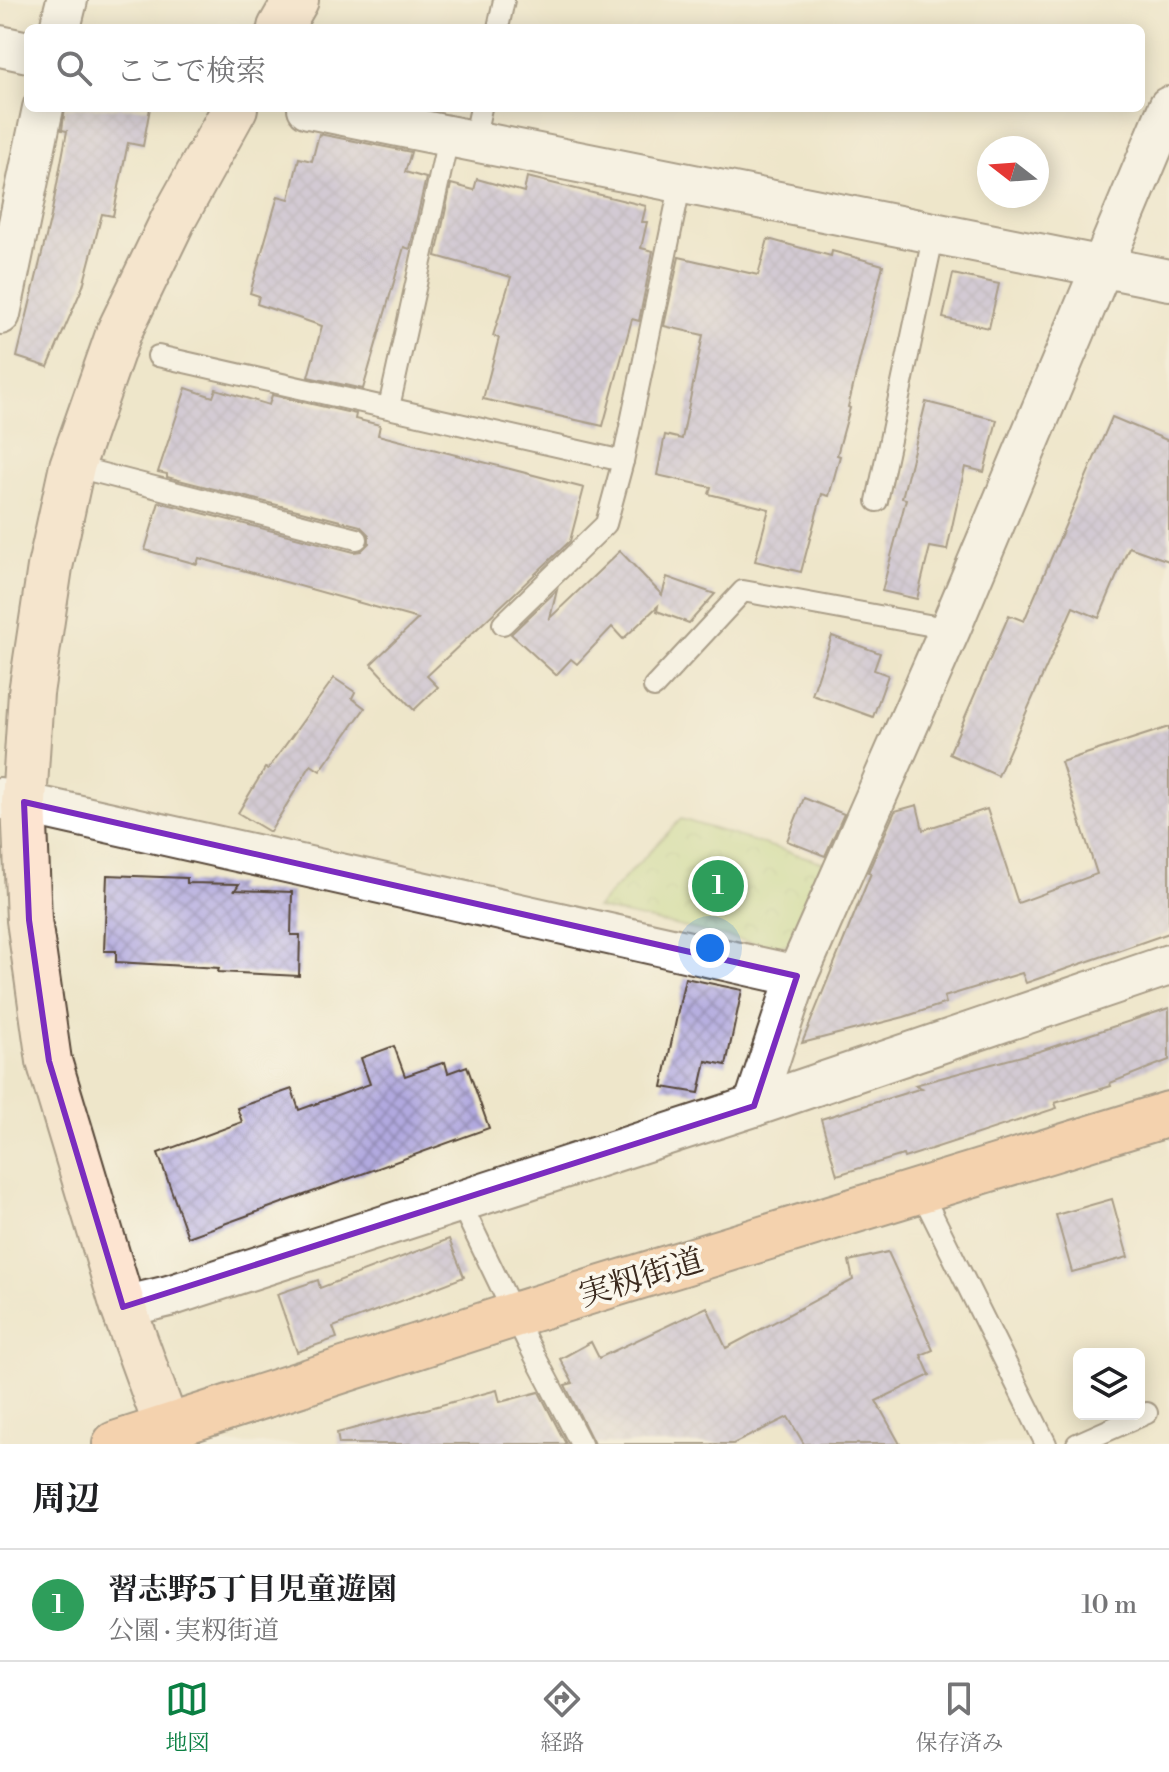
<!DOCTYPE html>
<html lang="ja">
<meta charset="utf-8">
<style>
:root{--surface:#fff;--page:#f6f6f6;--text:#202124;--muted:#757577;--line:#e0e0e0;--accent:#0b8043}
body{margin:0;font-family:"Libre Bodoni","Noto Serif JP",serif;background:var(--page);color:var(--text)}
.controls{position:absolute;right:24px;bottom:24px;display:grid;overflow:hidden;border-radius:12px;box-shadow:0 4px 20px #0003}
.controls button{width:72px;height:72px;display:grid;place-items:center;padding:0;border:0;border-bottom:2px solid var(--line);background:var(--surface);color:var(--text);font:40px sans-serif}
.compass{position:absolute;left:977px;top:136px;width:72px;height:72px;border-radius:50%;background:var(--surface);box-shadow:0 4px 20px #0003;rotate:287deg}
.you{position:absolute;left:710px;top:948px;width:28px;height:28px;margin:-20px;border:6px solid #fff;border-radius:50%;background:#1a73e8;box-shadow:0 0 0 12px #1a73e833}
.badge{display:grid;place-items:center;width:52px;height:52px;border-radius:50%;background:var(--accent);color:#fff;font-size:26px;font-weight:700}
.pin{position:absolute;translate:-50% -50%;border:4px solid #fff;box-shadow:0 2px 8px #0006}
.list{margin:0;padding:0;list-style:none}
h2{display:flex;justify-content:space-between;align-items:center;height:104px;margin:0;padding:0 32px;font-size:34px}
h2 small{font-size:26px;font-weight:400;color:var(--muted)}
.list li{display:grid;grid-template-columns:52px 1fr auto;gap:24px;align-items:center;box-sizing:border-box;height:112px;padding:0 32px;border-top:2px solid var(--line)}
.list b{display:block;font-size:30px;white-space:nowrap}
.list p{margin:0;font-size:26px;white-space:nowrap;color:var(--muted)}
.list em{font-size:26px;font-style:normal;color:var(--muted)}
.icon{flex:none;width:44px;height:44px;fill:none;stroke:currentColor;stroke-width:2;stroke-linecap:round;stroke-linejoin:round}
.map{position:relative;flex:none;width:1169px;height:1444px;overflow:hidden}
.search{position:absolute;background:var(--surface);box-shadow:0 4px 20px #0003;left:24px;right:24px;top:24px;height:88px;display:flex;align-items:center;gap:20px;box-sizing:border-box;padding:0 28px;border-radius:12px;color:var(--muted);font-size:30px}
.sheet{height:216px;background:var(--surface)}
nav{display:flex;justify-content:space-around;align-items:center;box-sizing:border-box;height:112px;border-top:2px solid var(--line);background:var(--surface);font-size:22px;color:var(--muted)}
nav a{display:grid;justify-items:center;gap:4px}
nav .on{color:var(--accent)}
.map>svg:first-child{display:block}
.park{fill:url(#park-crowns);stroke:#7a804e;stroke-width:2}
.building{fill:url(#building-cross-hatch)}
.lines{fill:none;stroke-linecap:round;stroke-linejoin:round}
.lane-casing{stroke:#564638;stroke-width:24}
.street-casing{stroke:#564638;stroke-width:44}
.secondary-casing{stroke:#564638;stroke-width:48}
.primary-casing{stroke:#564638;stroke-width:48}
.lane{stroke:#fff;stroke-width:20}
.street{stroke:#fff;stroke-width:40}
.secondary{stroke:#fde4d1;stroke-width:44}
.primary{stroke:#fbbb8d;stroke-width:44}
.marked{fill:none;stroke:#7b2cbf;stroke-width:6;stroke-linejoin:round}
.labels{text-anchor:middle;stroke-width:8;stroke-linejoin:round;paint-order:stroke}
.street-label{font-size:32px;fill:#3b2a1e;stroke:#fbf7ec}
</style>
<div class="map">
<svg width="1169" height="1444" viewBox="0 0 1169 1444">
<defs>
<pattern id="park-crowns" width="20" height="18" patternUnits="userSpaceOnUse" patternTransform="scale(2)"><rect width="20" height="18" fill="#b9d77e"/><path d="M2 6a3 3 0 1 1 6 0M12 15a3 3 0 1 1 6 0" fill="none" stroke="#a0b96c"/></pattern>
<pattern id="building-cross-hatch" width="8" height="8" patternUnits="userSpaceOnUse" patternTransform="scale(2)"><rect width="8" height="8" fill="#b1a9df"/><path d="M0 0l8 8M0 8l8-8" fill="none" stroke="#918ab4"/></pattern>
</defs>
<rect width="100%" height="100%" fill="#fbf7ec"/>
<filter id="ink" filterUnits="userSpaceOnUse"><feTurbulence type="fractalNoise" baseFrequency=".0125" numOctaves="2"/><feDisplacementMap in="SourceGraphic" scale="16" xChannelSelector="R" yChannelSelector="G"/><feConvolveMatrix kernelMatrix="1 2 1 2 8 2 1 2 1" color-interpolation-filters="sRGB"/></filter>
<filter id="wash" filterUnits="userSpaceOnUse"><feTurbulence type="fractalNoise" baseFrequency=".006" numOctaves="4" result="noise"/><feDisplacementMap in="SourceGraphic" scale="32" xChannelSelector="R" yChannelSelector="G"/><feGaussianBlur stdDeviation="1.8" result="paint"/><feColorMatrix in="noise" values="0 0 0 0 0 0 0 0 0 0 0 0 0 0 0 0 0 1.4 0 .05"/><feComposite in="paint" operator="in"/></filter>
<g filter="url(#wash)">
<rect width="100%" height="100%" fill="#eee6ca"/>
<!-- park -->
<polygon class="park" points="681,819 829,864 797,942 772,947 596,908"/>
<g id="blocks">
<!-- building -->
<g class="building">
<polygon points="65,108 150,108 143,146 128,143 113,216 102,214 83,286 48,367 17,357 51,216 67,131 62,130"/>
<polygon points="319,134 411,152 405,172 426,178 410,249 404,247 363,389 308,377 322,326 257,304 259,296 250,293 278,196 289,199 299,158 312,161"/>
<polygon points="527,177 646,206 642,222 647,222 641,248 653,251 639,321 632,319 603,426 483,399 499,338 493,336 511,277 436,256 451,184 474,190 477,179 524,192"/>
<polygon points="768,239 831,256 832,251 883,265 848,407 850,408 837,455 840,456 829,496 822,494 801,572 755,561 769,509 709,494 711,487 657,475 665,435 682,439 703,335 664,326 679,257 758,275"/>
<polygon points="953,274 999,284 989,328 943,318"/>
<polygon points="186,388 213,397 216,389 269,405 272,395 356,414 355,419 380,425 378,435 584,488 570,541 427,676 438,687 414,710 371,664 418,619 199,558 197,564 145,550 159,502 354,552 361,551 369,543 369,535 360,526 167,477 167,474 158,472"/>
<polygon points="926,402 997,420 984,472 965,467 947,550 930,547 917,599 882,591 906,499 902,498"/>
<polygon points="1112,417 1169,441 1169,561 1129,547 1099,618 1073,607 998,776 949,754 1009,615 1024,621"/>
<polygon points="620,551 662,595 667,577 715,594 689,623 657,611 658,606 623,639 612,627 577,664 571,659 556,675 511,634 557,590 550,618"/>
<polygon points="832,636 880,653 874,670 888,675 873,717 812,695"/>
<polygon points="334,678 355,692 352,698 365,708 320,771 311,765 270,832 238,813 265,768 268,769"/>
<polygon points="1169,727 1169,933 1026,983 1022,973 944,997 946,1003 904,1017 802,1043 871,873 868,872 895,811 917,805 923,830 987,809 1018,903 1097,874 1061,762"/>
<polygon points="804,798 844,814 825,856 787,841"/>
<polygon points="107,875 187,878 187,883 239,884 235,890 292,892 291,935 300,935 299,976 218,972 219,968 116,962 116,951 104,951"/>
<polygon points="685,978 742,990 726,1065 706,1061 699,1093 662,1087"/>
<polygon points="1169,1008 1169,1060 1110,1083 1111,1086 1055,1103 1057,1108 904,1158 903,1155 837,1175 821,1119 922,1088 915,1085 1040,1051"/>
<polygon points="394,1046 405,1076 445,1062 448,1073 467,1066 489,1128 188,1237 158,1153 242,1122 237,1108 292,1089 299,1110 370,1084 361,1058"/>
<polygon points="1112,1199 1128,1257 1072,1272 1056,1215"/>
<polygon points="449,1239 464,1277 333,1327 337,1338 297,1352 277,1294 318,1280 320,1288"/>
<polygon points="888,1252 933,1350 921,1355 930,1375 876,1401 900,1444 804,1444 788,1417 733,1444 594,1444 565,1385 573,1383 560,1359 591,1342 599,1358 707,1307 726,1348 853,1280 849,1261"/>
<polygon points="497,1390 500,1402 539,1392 566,1444 339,1444 337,1433"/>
</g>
</g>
</g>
<g filter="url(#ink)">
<use href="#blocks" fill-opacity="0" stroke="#564638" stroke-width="2"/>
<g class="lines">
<defs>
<g id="lane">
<polyline points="498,28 504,0"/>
<polyline points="474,140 481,108"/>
<polyline points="158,356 623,461"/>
<polyline points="389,407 449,134"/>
<polyline points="72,466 357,539"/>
<polyline points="877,501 934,233"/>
<polyline points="503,624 606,524 623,461 681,182"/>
<polyline points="654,687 743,591 950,629"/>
<polyline points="921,1192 1046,1444"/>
<polyline points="460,1202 528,1343 581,1444"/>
<polyline points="1077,1444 1147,1413"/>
</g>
<g id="street">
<polyline points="60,28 67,0"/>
<polyline points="0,46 28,52"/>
<polyline points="308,108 1169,280"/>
<polyline points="0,314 43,108"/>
<polyline points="0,798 797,976"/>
<polyline points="754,1106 797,976 950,629 1169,107"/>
<polyline points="123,1307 169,1296 754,1106 1169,965"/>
</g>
<g id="secondary">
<polyline points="280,28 296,0"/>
<polyline points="173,1444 123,1307 49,1061 29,920 24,802 31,693 50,567 72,466 119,332 173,220 235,108"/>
</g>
<polyline id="primary" points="115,1444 514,1315 1169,1114"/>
</defs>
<!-- lane casing -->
<use href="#lane" class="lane-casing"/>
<!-- street casing -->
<use href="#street" class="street-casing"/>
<!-- secondary casing -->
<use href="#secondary" class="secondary-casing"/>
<!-- primary casing -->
<use href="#primary" class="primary-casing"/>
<!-- lane -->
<use href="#lane" class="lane"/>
<!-- street -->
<use href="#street" class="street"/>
<!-- secondary -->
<use href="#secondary" class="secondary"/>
<!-- primary -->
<use href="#primary" class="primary"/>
</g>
</g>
<!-- marked area -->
<path d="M0 0H1169V1444H0ZM24 802 797 976 754 1106 123 1307 49 1061 29 920Z" fill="#eee6ca" fill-opacity=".55" fill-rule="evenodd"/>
<path class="marked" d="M24 802 797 976 754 1106 123 1307 49 1061 29 920Z"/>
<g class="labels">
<!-- street labels -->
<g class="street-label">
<text transform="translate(641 1277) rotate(-17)" y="11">実籾街道</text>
</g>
</g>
</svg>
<div class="controls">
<button><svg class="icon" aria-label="layers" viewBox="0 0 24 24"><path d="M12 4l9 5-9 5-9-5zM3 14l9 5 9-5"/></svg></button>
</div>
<svg class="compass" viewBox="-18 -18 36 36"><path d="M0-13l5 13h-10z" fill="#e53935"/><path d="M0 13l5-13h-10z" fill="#757577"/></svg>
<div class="you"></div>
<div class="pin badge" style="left:718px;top:886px;background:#2e9e5b">1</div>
<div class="search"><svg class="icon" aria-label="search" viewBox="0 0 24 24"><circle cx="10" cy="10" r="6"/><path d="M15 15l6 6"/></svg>ここで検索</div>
</div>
<section class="sheet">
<h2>周辺<small></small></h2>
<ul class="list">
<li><span class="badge" style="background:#2e9e5b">1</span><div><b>習志野5丁目児童遊園</b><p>公園 · 実籾街道</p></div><em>10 m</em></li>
</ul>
</section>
<nav>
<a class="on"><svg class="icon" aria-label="map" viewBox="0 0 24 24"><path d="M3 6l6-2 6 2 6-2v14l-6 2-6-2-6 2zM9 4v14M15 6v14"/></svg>地図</a>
<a><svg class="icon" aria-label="directions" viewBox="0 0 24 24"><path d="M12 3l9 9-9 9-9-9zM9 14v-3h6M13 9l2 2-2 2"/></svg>経路</a>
<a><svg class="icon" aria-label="saved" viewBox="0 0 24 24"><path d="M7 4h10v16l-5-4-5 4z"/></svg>保存済み</a>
</nav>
